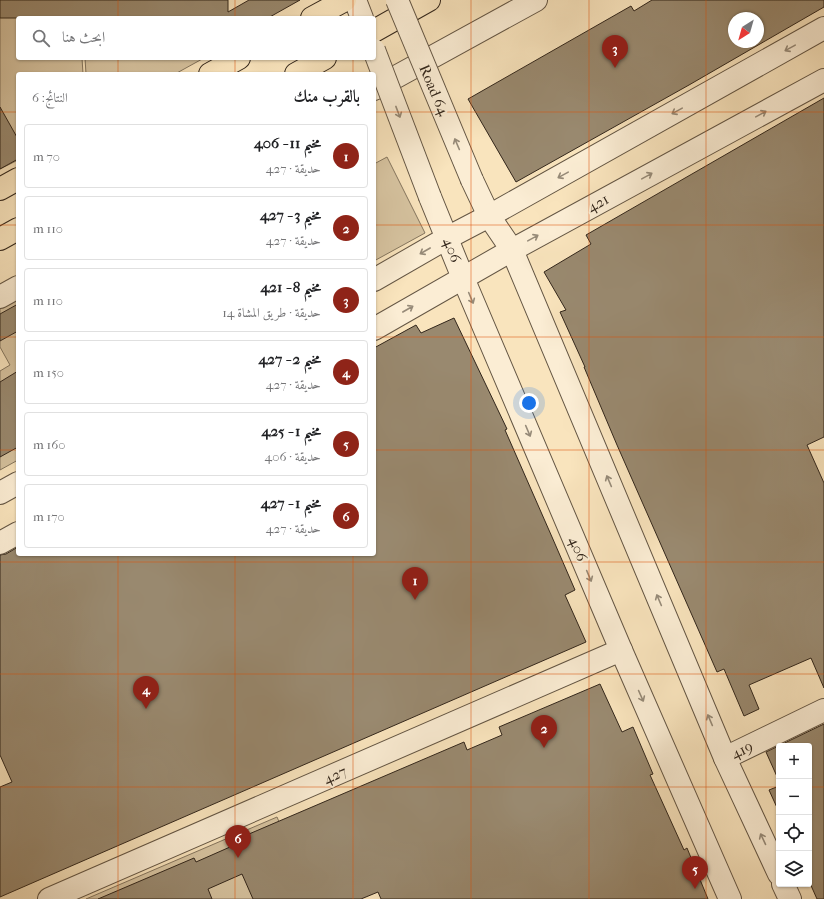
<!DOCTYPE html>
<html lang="ar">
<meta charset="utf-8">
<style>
:root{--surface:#fff;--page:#f6f6f6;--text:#202124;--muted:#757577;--line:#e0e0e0;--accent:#8f2418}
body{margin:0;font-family:"IM FELL French Canon",Amiri,serif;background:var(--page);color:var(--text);direction:rtl}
.controls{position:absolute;right:12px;bottom:12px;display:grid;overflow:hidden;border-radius:4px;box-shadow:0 1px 3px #0004}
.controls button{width:36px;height:36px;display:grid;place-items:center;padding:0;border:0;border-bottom:1px solid var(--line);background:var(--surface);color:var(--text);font:20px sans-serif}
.compass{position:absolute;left:728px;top:12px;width:36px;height:36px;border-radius:50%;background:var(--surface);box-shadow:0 1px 3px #0004;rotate:217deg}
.you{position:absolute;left:529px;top:403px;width:14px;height:14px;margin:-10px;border:3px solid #fff;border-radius:50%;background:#1a73e8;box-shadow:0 0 0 6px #1a73e833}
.badge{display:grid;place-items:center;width:26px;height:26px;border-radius:50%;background:var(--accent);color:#fff;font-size:13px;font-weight:700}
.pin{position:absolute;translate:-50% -33px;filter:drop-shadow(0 1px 2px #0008)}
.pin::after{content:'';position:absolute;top:21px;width:14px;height:12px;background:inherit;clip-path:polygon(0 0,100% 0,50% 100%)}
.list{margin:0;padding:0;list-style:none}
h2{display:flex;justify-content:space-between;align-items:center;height:52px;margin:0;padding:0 16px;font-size:17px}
h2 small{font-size:13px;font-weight:400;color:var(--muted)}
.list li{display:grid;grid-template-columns:26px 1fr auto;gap:12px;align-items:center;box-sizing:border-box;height:64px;margin:0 8px 8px;padding:0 8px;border:1px solid var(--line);border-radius:4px}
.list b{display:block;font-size:15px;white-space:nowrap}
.list p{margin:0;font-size:13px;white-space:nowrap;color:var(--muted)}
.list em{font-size:13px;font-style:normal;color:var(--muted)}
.icon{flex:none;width:22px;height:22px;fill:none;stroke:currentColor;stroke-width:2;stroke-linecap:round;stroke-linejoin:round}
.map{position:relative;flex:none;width:824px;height:899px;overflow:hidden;direction:ltr}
.search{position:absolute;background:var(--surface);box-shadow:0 1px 3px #0004;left:16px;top:16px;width:360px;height:44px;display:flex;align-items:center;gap:10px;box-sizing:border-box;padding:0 14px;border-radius:4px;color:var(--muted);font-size:15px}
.panel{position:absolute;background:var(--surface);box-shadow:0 1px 3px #0004;left:16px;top:72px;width:360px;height:484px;border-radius:4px;direction:rtl}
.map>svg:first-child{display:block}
.green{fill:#d7c4a1;stroke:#84755e}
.building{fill:#99896f;stroke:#32261b;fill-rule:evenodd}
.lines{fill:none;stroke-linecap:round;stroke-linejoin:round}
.minor-casing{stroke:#645644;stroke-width:24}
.major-casing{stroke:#32261b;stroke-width:24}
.minor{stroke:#fbedd4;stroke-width:22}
.major{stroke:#f9e4bd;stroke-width:22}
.minor-bridge-casing{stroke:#645644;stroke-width:24;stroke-linecap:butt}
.minor-bridge{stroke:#fbedd4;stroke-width:22}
.oneway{stroke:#968a78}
.grid{fill:none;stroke:#df560d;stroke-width:1;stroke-opacity:0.55}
.labels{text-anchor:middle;stroke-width:4;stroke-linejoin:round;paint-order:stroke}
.street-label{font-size:15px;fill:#32261b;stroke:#fbedd4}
</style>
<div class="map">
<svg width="824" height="899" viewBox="0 0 824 899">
<rect width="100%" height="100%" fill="#f9e4bd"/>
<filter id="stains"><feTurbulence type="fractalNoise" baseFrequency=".005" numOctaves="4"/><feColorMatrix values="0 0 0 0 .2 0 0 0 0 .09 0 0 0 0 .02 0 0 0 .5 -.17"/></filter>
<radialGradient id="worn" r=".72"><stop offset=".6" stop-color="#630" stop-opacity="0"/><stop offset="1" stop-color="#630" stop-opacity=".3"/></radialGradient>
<!-- green -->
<g class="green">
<polygon points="0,0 18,18 18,58 82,58 83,74 18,74 18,160 0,169"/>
<polygon points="85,58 204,58 175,74 86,74"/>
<polygon points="387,157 425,233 374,261 374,164"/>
<polygon points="18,299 18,460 0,470 0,371 10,365 0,347 0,309"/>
<polygon points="277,817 312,899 86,899"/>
</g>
<!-- building -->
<g class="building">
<polygon points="0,0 228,0 228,12 249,0 300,0 268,18 0,18"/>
<path d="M652 0H824V7L689 85 516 182 468 99 631 6 634 11ZM734 18H758V42H734Z"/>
<polygon points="824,98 824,437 807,445 824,483 824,688 811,658 749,685 759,709 744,716 724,669 717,672 617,445 584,367 585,367 560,312 566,310 544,272 591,244 586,235"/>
<polygon points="0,107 18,139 18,159 0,169"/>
<polygon points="18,304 18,331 0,341 0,314"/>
<polygon points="454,318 507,429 505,430 552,537 575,590 565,595 586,642 0,897 0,787 12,782 0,755 0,555 6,554 18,547 18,554 374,554 374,348 416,325 421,333"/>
<polygon points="18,371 18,447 0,457 0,382"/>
<polygon points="600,684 622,732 633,727 653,774 650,775 684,850 687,848 708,899 381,899 378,892 361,899 253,899 242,874 208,889 212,899 98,899 194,858 196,862 230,847 228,843 464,742 467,750 502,735 499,727"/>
<polygon points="824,724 824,899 817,899 809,881 809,746 779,746 779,781 766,752"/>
<polygon points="779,786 779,812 769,790"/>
</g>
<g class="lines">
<defs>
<g id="minor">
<polyline points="355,0 362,18"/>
<polyline points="374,89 536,0"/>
<polyline points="472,180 489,216 512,250 725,758 779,874"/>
<polyline points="430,197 463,278 621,650 730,899"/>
<polyline points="374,280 447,238 489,216 824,28"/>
<polyline points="0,297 18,287"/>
<polyline points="374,329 512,250 824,80"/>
<polyline points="0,493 18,483"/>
<polyline points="0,543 18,533"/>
<polyline points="725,758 824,710"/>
<polyline points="783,884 790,899"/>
<polyline points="49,899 621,650"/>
</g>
<g id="major">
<polyline points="312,18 345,0"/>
<polyline points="374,31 429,0"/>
<polyline points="210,74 239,58"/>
<polyline points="296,74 325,58"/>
<polyline points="0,189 18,179"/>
<polyline points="0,239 18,229"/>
</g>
</defs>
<!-- minor casing -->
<use href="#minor" class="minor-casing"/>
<!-- major casing -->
<use href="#major" class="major-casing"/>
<!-- minor -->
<use href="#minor" class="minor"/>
<!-- major -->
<use href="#major" class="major"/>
<defs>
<g id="minor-bridge">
<polyline points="397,0 472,180"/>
<polyline points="374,50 430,197"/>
</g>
</defs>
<!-- minor-bridge casing -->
<use href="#minor-bridge" class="minor-bridge-casing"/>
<!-- minor-bridge -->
<use href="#minor-bridge" class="minor-bridge"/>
</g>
<!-- one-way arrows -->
<defs><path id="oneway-shaft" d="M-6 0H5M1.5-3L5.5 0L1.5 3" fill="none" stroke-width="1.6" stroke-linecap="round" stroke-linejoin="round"/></defs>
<g class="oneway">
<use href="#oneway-shaft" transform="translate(790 48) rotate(151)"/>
<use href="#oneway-shaft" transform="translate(677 111) rotate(151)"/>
<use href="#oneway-shaft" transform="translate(398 112) rotate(69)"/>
<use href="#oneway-shaft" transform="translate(761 114) rotate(-29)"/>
<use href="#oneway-shaft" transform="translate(457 144) rotate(-113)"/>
<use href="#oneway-shaft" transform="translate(563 175) rotate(151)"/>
<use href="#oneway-shaft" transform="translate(647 176) rotate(-29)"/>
<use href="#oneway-shaft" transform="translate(533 238) rotate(-29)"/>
<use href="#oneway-shaft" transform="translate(425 251) rotate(150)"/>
<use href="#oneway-shaft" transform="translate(471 298) rotate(67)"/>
<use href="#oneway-shaft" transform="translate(408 309) rotate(-30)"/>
<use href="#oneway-shaft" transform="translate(528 431) rotate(67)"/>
<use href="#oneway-shaft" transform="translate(609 481) rotate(-113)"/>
<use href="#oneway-shaft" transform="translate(589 576) rotate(67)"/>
<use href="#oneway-shaft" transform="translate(659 600) rotate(-113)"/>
<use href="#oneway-shaft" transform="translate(641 696) rotate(66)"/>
<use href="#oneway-shaft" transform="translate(710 720) rotate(-113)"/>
<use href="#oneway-shaft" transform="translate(763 839) rotate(-115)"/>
</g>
<!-- grid -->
<path class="grid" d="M118 0V18M235 0V18M353 0V18M471 0V899M589 0V899M706 0V899M118 58V74M235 58V74M353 58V74M0 112H18M374 112H824M0 225H18M374 225H824M0 337H18M374 337H824M0 450H18M374 450H824M118 554V899M235 554V899M353 554V899M0 562H824M0 674H824M0 787H779M809 787H824"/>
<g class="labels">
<!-- street labels -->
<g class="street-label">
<text transform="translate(434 90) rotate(67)" y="5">Road 64</text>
<text transform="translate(598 203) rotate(-29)" y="5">421</text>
<text transform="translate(452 250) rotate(68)" y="5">406</text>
<text transform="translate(578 549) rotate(67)" y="5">406</text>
<text transform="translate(742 750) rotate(-26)" y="5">419</text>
<text transform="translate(335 775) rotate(-24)" y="5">427</text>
</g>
</g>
<rect width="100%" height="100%" filter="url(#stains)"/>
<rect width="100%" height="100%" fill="url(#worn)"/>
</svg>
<div class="controls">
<button>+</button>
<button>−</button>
<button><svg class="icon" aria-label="locate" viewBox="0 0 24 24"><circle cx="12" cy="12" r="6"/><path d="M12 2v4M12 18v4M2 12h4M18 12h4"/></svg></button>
<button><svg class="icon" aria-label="layers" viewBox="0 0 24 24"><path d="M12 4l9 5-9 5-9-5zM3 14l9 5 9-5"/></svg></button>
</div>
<svg class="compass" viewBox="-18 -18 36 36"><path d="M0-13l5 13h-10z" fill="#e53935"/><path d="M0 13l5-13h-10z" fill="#757577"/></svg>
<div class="you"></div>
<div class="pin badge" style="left:415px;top:600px">1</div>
<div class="pin badge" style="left:544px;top:748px">2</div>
<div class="pin badge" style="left:615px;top:68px">3</div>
<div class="pin badge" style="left:146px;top:709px">4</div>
<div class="pin badge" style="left:695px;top:889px">5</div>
<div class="pin badge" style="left:238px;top:858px">6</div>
<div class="search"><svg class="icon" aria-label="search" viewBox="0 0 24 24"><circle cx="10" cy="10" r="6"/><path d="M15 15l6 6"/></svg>ابحث هنا</div>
<section class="panel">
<h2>بالقرب منك<small>النتائج: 6</small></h2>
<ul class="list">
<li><span class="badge">1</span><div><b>مخيم 11 - 406</b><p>حديقة · 427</p></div><em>70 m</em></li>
<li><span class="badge">2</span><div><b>مخيم 3 - 427</b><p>حديقة · 427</p></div><em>110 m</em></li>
<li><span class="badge">3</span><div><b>مخيم 8 - 421</b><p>حديقة · طريق المشاة 14</p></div><em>110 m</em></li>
<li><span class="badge">4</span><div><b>مخيم 2 - 427</b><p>حديقة · 427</p></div><em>150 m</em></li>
<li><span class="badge">5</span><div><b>مخيم 1 - 425</b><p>حديقة · 406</p></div><em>160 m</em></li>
<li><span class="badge">6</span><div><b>مخيم 1 - 427</b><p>حديقة · 427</p></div><em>170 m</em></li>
</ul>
</section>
</div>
